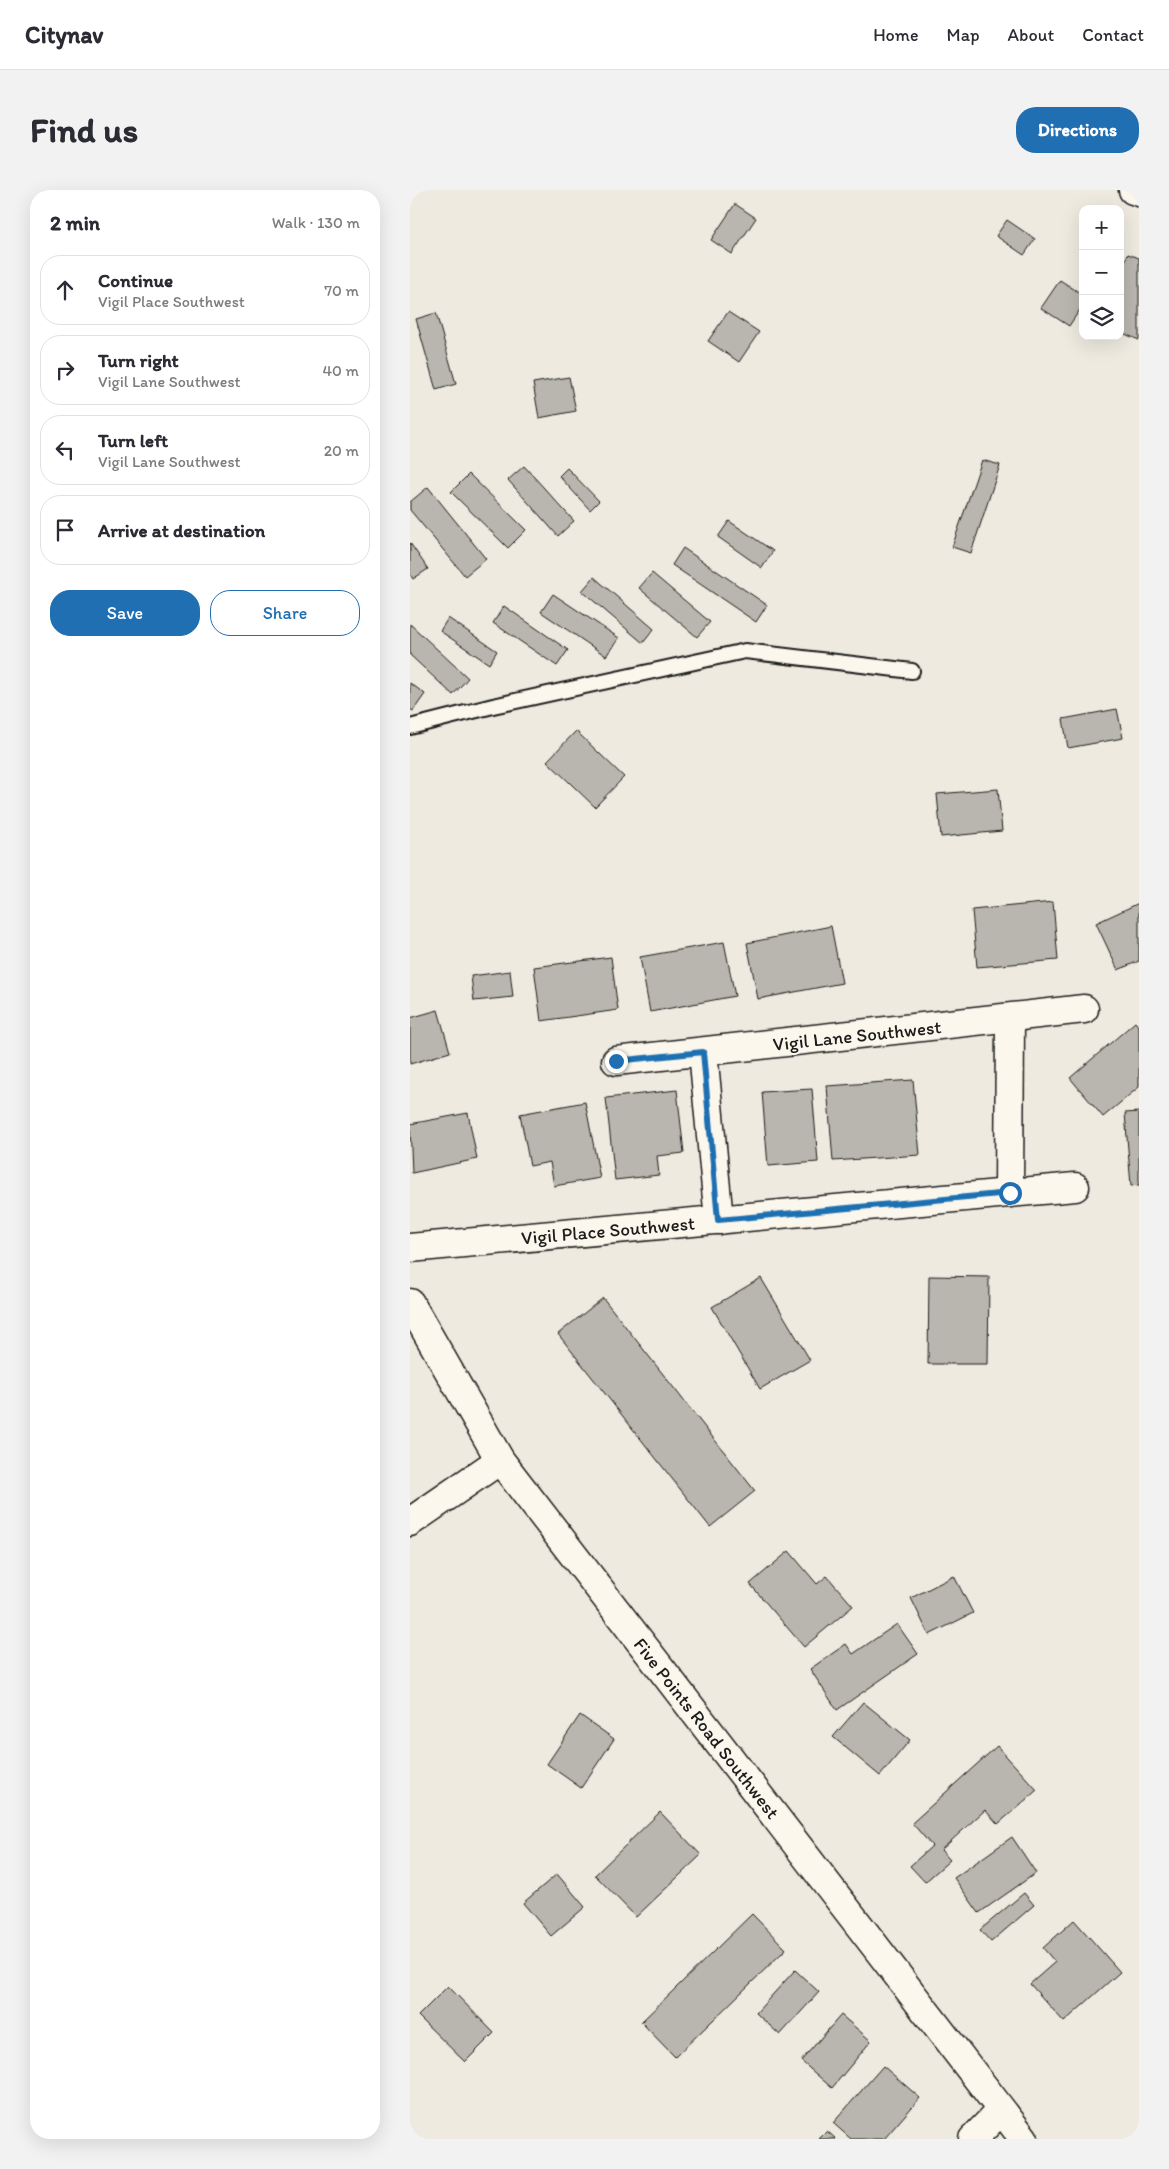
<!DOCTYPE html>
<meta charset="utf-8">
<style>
:root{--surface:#fff;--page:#f2f2f3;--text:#2b2b33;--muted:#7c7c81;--line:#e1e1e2;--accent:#1f6fb2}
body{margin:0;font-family:Itim,sans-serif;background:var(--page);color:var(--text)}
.controls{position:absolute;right:15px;top:15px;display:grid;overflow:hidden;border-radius:10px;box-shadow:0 5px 20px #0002}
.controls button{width:45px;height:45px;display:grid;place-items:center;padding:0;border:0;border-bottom:1px solid var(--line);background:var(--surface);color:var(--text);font:25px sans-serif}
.stop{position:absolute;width:15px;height:15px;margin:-11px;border:4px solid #1f6fb2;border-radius:50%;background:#fff}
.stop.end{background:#1f6fb2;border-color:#fff;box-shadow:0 1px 5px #0008}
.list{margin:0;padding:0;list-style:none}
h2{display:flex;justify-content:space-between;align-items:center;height:65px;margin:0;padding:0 20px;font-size:21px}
h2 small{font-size:16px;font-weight:400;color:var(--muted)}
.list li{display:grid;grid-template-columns:32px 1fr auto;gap:15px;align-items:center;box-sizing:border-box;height:70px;margin:0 10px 10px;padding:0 10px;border:1px solid var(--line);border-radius:20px}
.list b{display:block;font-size:19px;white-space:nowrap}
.list p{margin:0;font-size:16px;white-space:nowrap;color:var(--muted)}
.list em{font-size:16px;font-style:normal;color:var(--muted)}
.actions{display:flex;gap:10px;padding:15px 20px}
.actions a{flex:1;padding:11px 0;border:1px solid var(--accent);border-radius:20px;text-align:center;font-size:18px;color:var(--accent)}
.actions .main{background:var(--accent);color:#fff}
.icon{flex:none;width:28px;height:28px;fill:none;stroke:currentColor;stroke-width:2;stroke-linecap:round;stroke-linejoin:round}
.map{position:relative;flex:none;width:729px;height:1949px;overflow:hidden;border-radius:20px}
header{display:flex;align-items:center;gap:30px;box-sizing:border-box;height:70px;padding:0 25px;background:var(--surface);border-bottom:1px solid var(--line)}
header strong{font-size:24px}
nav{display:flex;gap:28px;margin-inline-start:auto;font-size:18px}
.intro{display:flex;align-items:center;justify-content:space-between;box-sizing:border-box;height:120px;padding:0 30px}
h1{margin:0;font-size:35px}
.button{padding:12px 22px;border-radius:20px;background:var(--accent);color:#fff;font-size:18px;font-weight:700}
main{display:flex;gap:30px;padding:0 30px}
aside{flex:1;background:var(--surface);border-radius:20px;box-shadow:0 5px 20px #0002}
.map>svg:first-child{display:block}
.building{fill:#b9b6af;stroke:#1c1c1c}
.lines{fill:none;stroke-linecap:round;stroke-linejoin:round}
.lane-casing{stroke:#1c1c1c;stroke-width:18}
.street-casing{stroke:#1c1c1c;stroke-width:31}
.secondary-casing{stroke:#1c1c1c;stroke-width:31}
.lane{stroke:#fbf7ec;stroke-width:14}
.street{stroke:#fbf7ec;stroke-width:28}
.secondary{stroke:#fbf7ec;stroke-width:28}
.route{stroke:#1f6fb2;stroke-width:6}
.labels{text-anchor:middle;stroke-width:4;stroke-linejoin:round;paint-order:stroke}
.street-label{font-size:19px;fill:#1c1c1c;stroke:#fbf7ec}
</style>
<header>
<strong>Citynav</strong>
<nav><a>Home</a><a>Map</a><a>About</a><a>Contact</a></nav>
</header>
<div class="intro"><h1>Find us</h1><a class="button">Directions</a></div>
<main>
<aside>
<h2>2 min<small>Walk · 130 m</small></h2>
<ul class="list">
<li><svg class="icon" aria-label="ahead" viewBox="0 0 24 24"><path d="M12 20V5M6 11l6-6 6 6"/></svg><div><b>Continue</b><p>Vigil Place Southwest</p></div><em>70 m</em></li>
<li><svg class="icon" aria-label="right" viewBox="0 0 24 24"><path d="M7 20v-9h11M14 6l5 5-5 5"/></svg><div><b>Turn right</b><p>Vigil Lane Southwest</p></div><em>40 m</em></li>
<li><svg class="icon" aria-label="left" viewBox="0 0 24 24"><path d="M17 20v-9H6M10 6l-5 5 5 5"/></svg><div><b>Turn left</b><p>Vigil Lane Southwest</p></div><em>20 m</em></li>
<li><svg class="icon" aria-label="arrive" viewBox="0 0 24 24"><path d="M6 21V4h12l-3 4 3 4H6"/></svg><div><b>Arrive at destination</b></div></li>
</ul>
<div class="actions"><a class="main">Save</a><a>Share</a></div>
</aside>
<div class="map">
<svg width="729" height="1949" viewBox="0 0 729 1949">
<rect width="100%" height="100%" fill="#eeeadf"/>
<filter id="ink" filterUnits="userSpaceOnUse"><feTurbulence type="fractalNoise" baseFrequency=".02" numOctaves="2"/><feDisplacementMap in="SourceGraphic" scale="10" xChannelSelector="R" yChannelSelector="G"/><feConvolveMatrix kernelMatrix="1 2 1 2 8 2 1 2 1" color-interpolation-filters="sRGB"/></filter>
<g filter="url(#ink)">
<!-- building -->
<g class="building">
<polygon points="325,14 346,28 322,64 301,50"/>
<polygon points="597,30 625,49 614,65 586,46"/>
<polygon points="718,64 729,68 729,150 710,142 710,82"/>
<polygon points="650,90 673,105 673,115 659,136 631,118"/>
<polygon points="318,122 349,142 329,172 298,151"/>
<polygon points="26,123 46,194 26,200 6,129"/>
<polygon points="159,187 166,221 129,228 123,193"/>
<polygon points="572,270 590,275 561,363 542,357"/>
<polygon points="114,276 164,331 148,346 98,290"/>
<polygon points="157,278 189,311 180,320 149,286"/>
<polygon points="59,284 116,340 98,358 41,302"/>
<polygon points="18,297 76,369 55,386 0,320 0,312"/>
<polygon points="319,331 363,361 352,378 308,347"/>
<polygon points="0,353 18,379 3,389 0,384"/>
<polygon points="273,358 357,415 346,432 262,375"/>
<polygon points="242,383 300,432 287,447 229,398"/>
<polygon points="184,387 244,439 233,453 172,401"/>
<polygon points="143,404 209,448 196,466 131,422"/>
<polygon points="94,416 158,460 147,476 83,433"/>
<polygon points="38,428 87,461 79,474 30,441"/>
<polygon points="0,434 58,488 43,505 0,465"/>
<polygon points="0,493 15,504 3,521 0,519"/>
<polygon points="707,519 713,548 658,558 653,529"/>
<polygon points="166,541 214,587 185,617 137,571"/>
<polygon points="588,599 592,641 531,647 527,604"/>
<polygon points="643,712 648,770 567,777 562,720"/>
<polygon points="729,713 729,771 708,780 686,733"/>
<polygon points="421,736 432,793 348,809 337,753"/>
<polygon points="314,752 325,806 240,822 230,767"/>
<polygon points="201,767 208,820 131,831 124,777"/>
<polygon points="100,781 103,807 64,811 61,786"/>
<polygon points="28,820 40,862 0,874 0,828"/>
<polygon points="725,832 729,837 729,897 693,927 660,888"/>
<polygon points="503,890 510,965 423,971 417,896"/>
<polygon points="402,899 408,972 358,976 352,902"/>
<polygon points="267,900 274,963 247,966 249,985 205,990 196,908"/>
<polygon points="175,912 190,988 144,996 140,972 120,976 110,924"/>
<polygon points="729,922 729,995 721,996 715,923"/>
<polygon points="58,923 67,969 2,983 0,934"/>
<polygon points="519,1086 579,1087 578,1174 518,1174"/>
<polygon points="351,1088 400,1170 350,1199 302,1117"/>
<polygon points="193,1108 345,1301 300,1337 148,1144"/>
<polygon points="379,1361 407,1394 417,1386 443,1416 394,1457 340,1394"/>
<polygon points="544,1386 563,1423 519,1445 501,1408"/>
<polygon points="487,1434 508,1464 427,1520 400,1479 436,1454 443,1464"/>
<polygon points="453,1512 500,1550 470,1586 423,1547"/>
<polygon points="170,1525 204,1549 171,1598 137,1574"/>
<polygon points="587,1556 627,1600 588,1634 575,1620 531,1660 540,1670 515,1692 500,1676 522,1656 502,1633"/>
<polygon points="250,1622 291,1665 226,1727 185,1685"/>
<polygon points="602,1647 626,1683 569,1723 544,1688"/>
<polygon points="147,1684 175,1717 141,1746 113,1713"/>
<polygon points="614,1703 624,1715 581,1752 570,1740"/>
<polygon points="342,1724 376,1759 265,1867 231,1832"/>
<polygon points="664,1730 710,1782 654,1832 620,1794 645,1772 633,1758"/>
<polygon points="385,1780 409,1802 370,1845 346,1823"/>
<polygon points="38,1796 84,1843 55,1872 8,1826"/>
<polygon points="431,1825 461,1851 422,1898 391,1871"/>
<polygon points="473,1876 510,1908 474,1949 441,1949 423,1933"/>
<polygon points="417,1941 426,1949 409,1949"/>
</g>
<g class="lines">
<defs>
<polyline id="lane" points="0,537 83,516 335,461 502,481"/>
<g id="street">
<polyline points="293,862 309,1030"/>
<polyline points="206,871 674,819"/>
<polyline points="599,1003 600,828"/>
<polyline points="0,1058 665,997"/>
<polyline points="0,1332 90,1270"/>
<polyline points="563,1949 591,1920"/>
</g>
<g id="secondary">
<polyline points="723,0 729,2"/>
<polyline points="0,1113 90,1270 614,1949"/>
</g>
</defs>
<!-- lane casing -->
<use href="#lane" class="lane-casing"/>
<!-- street casing -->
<use href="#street" class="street-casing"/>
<!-- secondary casing -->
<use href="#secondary" class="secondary-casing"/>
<!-- lane -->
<use href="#lane" class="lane"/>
<!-- street -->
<use href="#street" class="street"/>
<!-- secondary -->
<use href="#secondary" class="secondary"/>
</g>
</g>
<g class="lines" filter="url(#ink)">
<!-- route -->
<polyline class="route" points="206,871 293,862 308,1030 600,1003"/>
</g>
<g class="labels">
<!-- street labels -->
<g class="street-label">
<text transform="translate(447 845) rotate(-6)" y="7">Vigil Lane Southwest</text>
<text transform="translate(198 1040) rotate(-5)" y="7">Vigil Place Southwest</text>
<text transform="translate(297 1538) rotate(52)" y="7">Five Points Road Southwest</text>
</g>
</g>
</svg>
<div class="controls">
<button>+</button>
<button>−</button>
<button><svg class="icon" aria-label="layers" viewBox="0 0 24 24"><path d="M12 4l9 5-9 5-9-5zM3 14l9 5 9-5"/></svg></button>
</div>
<div class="stop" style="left:600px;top:1003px"></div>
<div class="stop end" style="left:206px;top:871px"></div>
</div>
</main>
